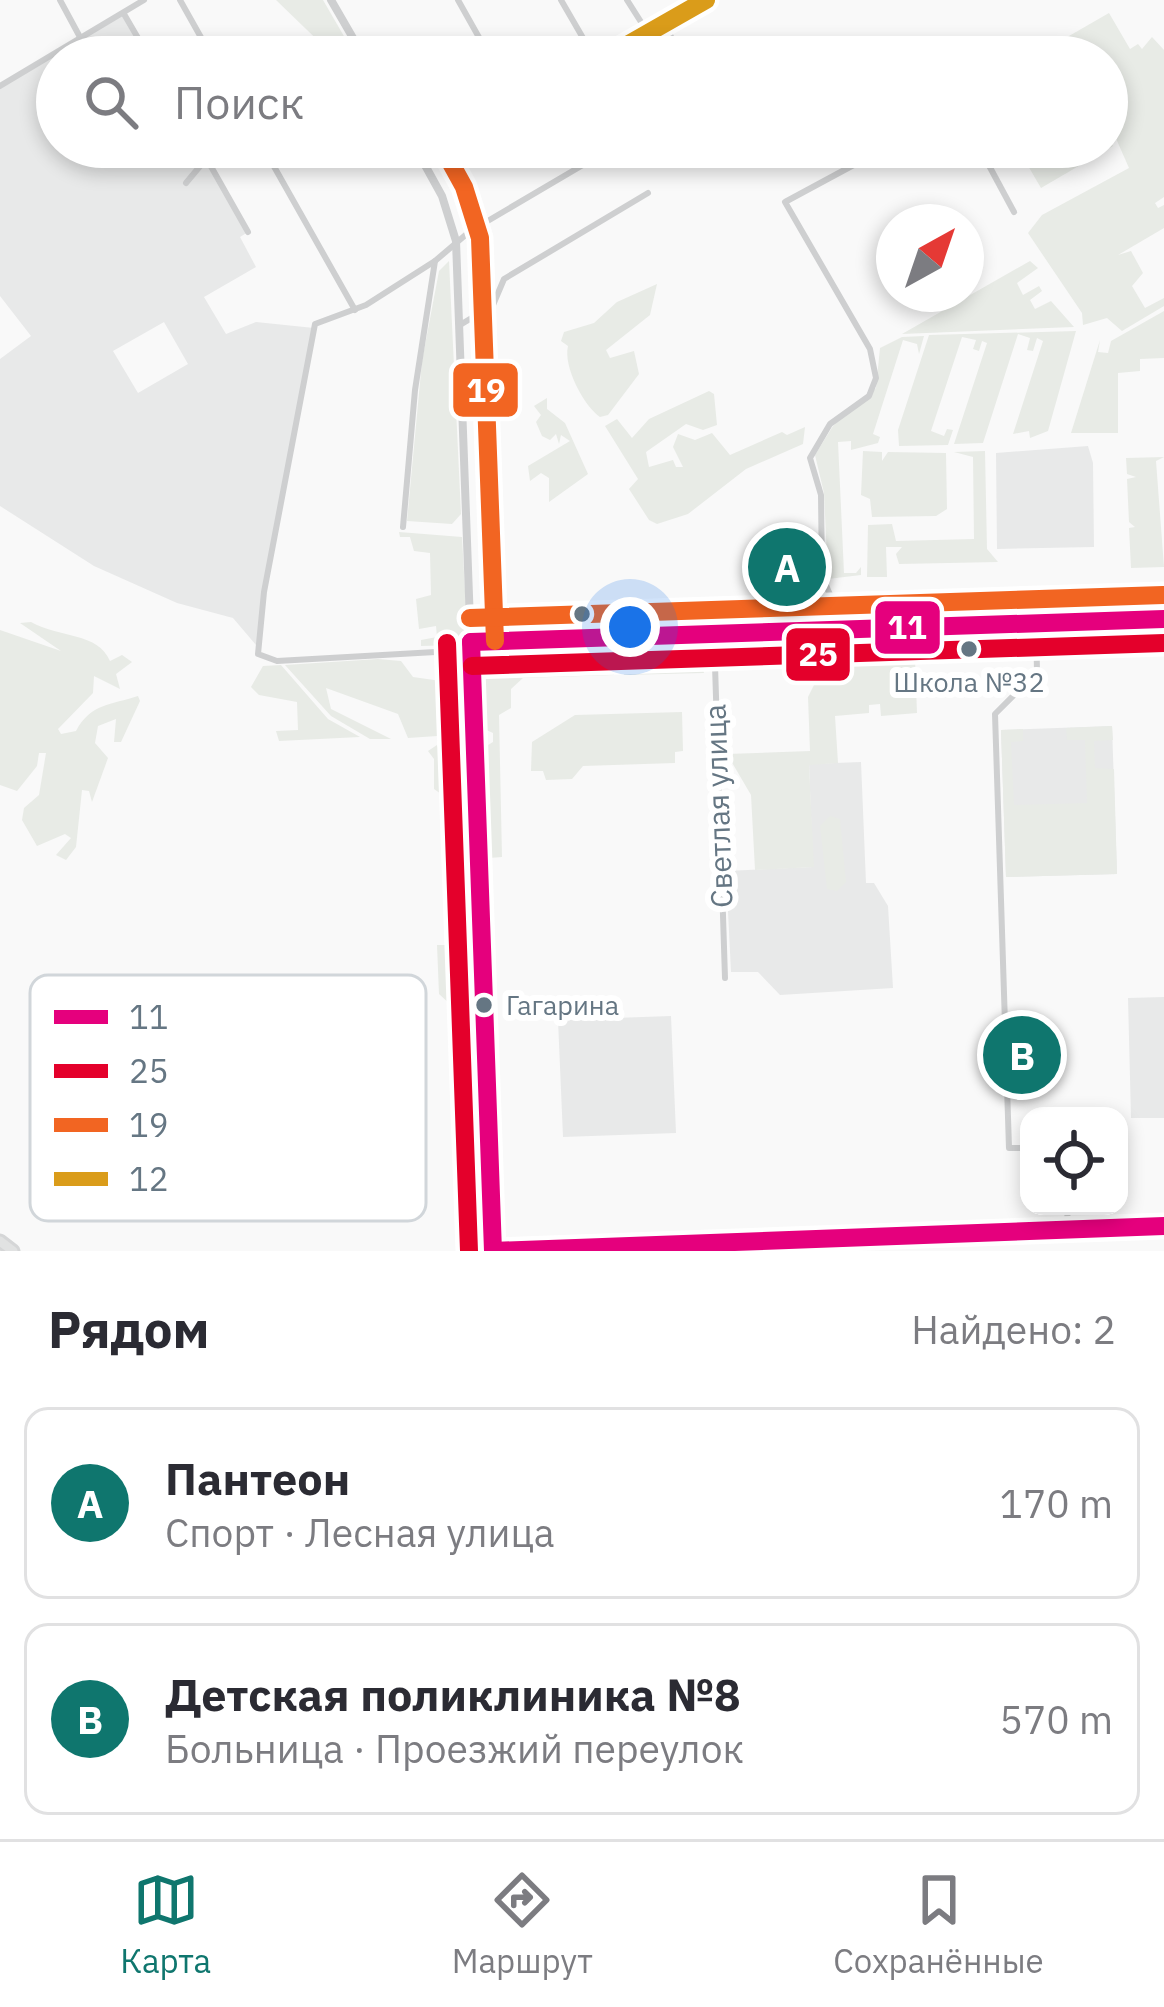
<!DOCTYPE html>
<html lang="ru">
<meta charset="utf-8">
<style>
:root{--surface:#fff;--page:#f7f7f7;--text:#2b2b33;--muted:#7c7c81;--line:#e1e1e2;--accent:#0f766e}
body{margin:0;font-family:"IBM Plex Sans",sans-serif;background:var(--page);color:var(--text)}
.controls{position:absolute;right:36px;bottom:36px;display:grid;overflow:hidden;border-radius:24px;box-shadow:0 6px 18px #0003}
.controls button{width:108px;height:108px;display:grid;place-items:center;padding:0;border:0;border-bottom:3px solid var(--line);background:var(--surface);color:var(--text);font:60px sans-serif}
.compass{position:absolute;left:876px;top:204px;width:108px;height:108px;border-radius:50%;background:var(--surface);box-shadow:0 6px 18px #0003;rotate:40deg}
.you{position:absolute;left:630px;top:627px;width:42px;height:42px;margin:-30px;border:9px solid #fff;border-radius:50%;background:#1a73e8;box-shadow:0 0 0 18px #1a73e833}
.badge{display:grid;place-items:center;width:78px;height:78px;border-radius:50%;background:var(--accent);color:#fff;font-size:39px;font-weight:700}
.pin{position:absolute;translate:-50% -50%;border:6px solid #fff;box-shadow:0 3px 12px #0006}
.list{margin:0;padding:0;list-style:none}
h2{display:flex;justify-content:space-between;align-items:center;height:156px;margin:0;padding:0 48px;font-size:51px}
h2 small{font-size:39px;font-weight:400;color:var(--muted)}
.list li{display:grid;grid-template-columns:78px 1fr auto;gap:36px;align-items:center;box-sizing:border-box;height:192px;margin:0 24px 24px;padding:0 24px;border:3px solid var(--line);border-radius:24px}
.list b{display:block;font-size:45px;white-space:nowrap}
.list p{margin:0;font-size:39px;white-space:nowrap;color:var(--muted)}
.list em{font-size:39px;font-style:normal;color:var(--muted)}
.icon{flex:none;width:66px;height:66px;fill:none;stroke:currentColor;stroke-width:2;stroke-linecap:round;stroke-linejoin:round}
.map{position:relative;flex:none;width:1164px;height:1251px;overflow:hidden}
.search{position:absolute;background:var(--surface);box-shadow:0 6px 18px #0003;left:36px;right:36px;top:36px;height:132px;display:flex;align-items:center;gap:30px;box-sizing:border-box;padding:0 42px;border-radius:66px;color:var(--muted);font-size:45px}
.sheet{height:588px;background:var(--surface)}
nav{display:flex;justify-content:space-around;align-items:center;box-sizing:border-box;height:168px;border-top:3px solid var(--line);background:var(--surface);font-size:33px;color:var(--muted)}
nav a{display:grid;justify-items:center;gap:6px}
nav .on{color:var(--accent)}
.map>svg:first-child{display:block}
.built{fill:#e8e9e9;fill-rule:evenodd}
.green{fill:#e8ebe6}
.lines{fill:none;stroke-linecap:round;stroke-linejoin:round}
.secondary-casing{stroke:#d5d6d7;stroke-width:15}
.minor{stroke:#cecfd0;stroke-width:6}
.tertiary{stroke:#cecfd0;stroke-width:8}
.secondary{stroke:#e1e2e2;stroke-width:9}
.bus-1-casing{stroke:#fff;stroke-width:27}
.bus-2-casing{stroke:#fff;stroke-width:27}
.bus-3-casing{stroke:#fff;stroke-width:27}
.bus-4-casing{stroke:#fff;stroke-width:27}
.bus-1{stroke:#e5007d;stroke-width:18}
.bus-2{stroke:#e4002b;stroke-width:18}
.bus-3{stroke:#f26522;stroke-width:18}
.bus-4{stroke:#da9c1a;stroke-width:18}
.bus-dot{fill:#657683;stroke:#fff;stroke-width:4.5}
.labels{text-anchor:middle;stroke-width:12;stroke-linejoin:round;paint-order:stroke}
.bus-label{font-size:27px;fill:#657683;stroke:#fff}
.street-label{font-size:30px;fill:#657683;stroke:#fff}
.key{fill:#fff;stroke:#d1d6da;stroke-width:3}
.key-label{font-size:33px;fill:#657683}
.line-badge{stroke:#fff;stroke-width:4.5}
.badge-label{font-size:33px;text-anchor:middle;font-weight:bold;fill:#fff}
</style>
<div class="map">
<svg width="1164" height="1251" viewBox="0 0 1164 1251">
<rect width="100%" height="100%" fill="#f9f9f9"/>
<!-- built -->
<g class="built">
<path d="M124 14 149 57H57V147H200L248 232 240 237 256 267 204 297 226 334 256 322 314 328 256 645 233 618 177 603 94 566 0 506V359L31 336 0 296V86ZM164 322 188 364 138 393 113 351Z"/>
<polygon points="1088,446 1093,463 1094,547 997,549 996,453"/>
<polygon points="1112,726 1117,874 1006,877 1001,730"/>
<polygon points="861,762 866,883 874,883 888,906 893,988 780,995 758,972 731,972 726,871 813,867 809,764"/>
<polygon points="1164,997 1164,1118 1131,1118 1128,998"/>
<polygon points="671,1016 676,1133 563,1137 558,1020"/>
</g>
<!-- green -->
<g class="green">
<polygon points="276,0 323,0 356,57 335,57"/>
<polygon points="1109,13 1130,49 1138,44 1142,49 1152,37 1164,50 1164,197 1155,203 1158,208 1164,205 1164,228 1118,255 1131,251 1143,273 1132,286 1145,308 1164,298 1164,306 1122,331 1107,318 1083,325 1082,313 1028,233 1042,215 1129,168 1107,118 1107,57 1072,57 1062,40"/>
<polygon points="1107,136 1113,146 1041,188 1017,147 1107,147"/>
<polygon points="449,261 461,514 452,524 407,521 422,361 439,271"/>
<polygon points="1030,261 1038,268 1017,283 1023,295 1039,286 1042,291 1030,300 1035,309 1051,301 1074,327 902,334"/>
<path d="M657 284 650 315 606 350 610 358 634 351 639 374 608 415 600 417C583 405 563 366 568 346L561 341 564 332 594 323 617 302Z"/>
<polygon points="1164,311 1164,358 1140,359 1140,371 1118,373 1118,433 1071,433 1100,340 1098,352 1108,353 1111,341"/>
<polygon points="1076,331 1048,431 1030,438 1029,431 1013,434 1043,341 1037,338 1033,351 1027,350 1030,338 1018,334 983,443 954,444 987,343 982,341 979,351 973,349 976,340 962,337 931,431 944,436 947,429 953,430 948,445 899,446 898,430 929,335"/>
<polygon points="924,336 919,354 917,344 903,340 873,434 880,437 878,443 851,450 851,441 838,442 844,573 856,573 861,567 861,575 828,579 824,493 815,455 833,426 876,388 880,348 902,337"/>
<polygon points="709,391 714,394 717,425 703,430 686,424 646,452 649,467 673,460 676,467 683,467 673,447 678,434 695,440 712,433 730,455 782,432 787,435 805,427 803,444 746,469 688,514 657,524 649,520 629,489 638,479 605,426 617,419 632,438 649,419"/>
<polygon points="547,398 547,409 565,423 588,474 549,502 549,478 541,473 530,481 528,466 570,441 561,435 559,444 556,434 550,440 542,436 536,422 541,415 534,406"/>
<polygon points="863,451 882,452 882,461 888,452 946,453 947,509 936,516 872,517 870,499 861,495"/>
<polygon points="985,451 987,549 998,562 899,564 896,554 902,547 886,547 887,577 867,577 868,525 892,524 896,541 974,539 973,457 954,452"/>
<polygon points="1164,457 1156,461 1164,567 1131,568 1129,528 1135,527 1129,522 1127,479 1136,477 1127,474 1126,458"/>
<polygon points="399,532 462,537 467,626 458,645 421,646 421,640 437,637 436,626 419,629 416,599 431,595 430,553 414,551 410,537 400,537"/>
<polygon points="1002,592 1003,617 935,619 934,594"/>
<polygon points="681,613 679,626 566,624 548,631 503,632 502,618"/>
<path d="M31 622C59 638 98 632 110 661L122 655 132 662 116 674 120 689 94 676 93 693 58 729 61 734 76 731C91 703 111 705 138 696L140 701 121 742H114L116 719 98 726 95 743 108 758 92 802 89 791 82 790 76 847 66 860 56 855 71 838 65 834 37 846 22 820 24 808 39 795 46 753H39L37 766 17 791 0 785V630L61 651 20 623Z"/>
<polygon points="914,632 917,713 881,716 880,704 869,705 869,713 835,716 838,763 809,765 814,867 755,870 751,795 727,754 810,751 808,697 817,679 829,679 837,668 836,654 826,654 825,635"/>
<polygon points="1032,632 1033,649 926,655 925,634 991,638"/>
<polygon points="704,642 704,655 699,656 704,673 624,675 623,645 673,647 674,655 687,654 684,643"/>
<polygon points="614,645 614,675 523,678 511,689 511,708 499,715 502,857 489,858 483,748 493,742 493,733 482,728 483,656 493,648"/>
<polygon points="378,659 401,661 413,677 441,681 454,702 452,735 408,738 398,714 326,688 331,709 391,739 370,739 331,716 285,665"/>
<polygon points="281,665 328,719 360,737 279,741 276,731 298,730 297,702 259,695 251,687 263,666"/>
<polygon points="682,712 683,751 675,752 675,763 583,766 572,779 546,780 543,771 531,771 532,742 575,715"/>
<polygon points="1112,726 1113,740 1094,741 1095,768 1114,769 1117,874 1006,877 1001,730 1023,729 1023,741 1011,742 1014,805 1087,803 1085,740 1067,740 1066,728"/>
<polygon points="437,745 441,754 458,754 462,831 448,828 447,798 434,789 434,759 428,751"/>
<polygon points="830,816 840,819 846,882 837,891 827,889 820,826"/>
<polygon points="466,945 469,1044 453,1039 450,1004 439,994 437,945"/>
</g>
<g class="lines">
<defs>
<polyline id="secondary" points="0,1241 13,1251"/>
</defs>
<!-- secondary casing -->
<use href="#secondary" class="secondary-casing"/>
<!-- minor -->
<g class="minor">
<polyline points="60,0 81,39"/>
<polyline points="180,0 212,57"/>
<polyline points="458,0 490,57"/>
<polyline points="561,0 594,57"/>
<polyline points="627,0 648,33"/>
<polyline points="124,14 149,57"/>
<polyline points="664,24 682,57"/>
<polyline points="636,40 646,57"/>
<polyline points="0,86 144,0"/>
<polyline points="200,147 248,232"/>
<polyline points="263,147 355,310"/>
<polyline points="979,147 1014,212"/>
<polyline points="186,183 201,165 229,147"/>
<polyline points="460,325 493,305 504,279 648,193"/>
<polyline points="403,527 415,390 435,261"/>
<polyline points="838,629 837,611 822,576 821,495 810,458 830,424 869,396 876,378 870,349 785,202 887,147"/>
<polyline points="714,634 725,978"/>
<polyline points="470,643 453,651 277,661 258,654 264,592 315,324 366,305 435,261 469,232 593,159"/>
<polyline points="1029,1148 1009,1148 995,714 1037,672 1036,622"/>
<polyline points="1067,1206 1068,1229"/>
<polyline points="493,1251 1164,1226"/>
</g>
<!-- tertiary -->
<g class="tertiary">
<polyline points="331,0 364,57"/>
<polyline points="606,57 706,0"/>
<polyline points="415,147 442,196 456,241 493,1251"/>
<polyline points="425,165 451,147"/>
<polyline points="471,642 1164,619"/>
</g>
<!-- secondary -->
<use href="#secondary" class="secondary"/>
<defs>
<g id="bus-1">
<polyline points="471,642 1164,619"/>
<polyline points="471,642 493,1251"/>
<polyline points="493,1251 1164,1226"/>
</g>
<g id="bus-2">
<polyline points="447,643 469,1251"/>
<polyline points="472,666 1164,643"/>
</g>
<g id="bus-3">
<polyline points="442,147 464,187 480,238 495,641"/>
<polyline points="470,618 1163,595"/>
</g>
<polyline id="bus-4" points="606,57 706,0"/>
</defs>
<!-- bus-1 casing -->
<use href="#bus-1" class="bus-1-casing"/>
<!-- bus-2 casing -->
<use href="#bus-2" class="bus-2-casing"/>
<!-- bus-3 casing -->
<use href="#bus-3" class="bus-3-casing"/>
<!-- bus-4 casing -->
<use href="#bus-4" class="bus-4-casing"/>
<!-- bus-1 -->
<use href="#bus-1" class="bus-1"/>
<!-- bus-2 -->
<use href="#bus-2" class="bus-2"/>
<!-- bus-3 -->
<use href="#bus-3" class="bus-3"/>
<!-- bus-4 -->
<use href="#bus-4" class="bus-4"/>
</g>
<!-- markers -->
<g class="bus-dot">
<circle cx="582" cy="614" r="10"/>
<circle cx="969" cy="649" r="10"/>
<circle cx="484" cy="1005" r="10"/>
</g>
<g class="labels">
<!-- bus labels -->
<g class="bus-label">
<text x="969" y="692">Школа №32</text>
<text x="506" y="1015" text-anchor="start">Гагарина</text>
</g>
<!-- street labels -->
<g class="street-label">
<text transform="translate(719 806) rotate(-92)" y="10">Светлая улица</text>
</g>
</g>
<!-- legend -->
<rect x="30" y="975" width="396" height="246" rx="18" class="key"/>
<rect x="54" y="1010" width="54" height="14" fill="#e5007d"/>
<rect x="54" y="1064" width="54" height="14" fill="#e4002b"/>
<rect x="54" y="1118" width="54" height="14" fill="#f26522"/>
<rect x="54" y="1172" width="54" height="14" fill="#da9c1a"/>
<g class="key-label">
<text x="129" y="1029">11</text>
<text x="129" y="1083">25</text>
<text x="129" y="1137">19</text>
<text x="129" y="1191">12</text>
</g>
<g class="line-badge">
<rect x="451" y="361" width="69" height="58" rx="12" fill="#f26522"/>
<rect x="873" y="599" width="69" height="57" rx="12" fill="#e5007d"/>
<rect x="784" y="626" width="68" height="57" rx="12" fill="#e4002b"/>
</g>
<g class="badge-label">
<text x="486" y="402">19</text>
<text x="907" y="639">11</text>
<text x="818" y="666">25</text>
</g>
</svg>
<div class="controls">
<button><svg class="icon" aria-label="locate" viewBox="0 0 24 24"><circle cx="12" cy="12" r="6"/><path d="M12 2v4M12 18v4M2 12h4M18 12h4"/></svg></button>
</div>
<svg class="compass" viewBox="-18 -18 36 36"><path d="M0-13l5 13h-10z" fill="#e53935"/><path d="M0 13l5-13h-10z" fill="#7c7c81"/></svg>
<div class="you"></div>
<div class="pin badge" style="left:787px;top:567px">A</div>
<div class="pin badge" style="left:1022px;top:1055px">B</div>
<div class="search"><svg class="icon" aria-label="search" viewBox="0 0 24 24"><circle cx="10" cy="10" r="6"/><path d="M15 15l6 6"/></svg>Поиск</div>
</div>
<section class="sheet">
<h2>Рядом<small>Найдено: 2</small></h2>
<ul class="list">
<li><span class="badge">A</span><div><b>Пантеон</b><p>Спорт · Лесная улица</p></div><em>170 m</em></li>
<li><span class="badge">B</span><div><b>Детская поликлиника №8</b><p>Больница · Проезжий переулок</p></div><em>570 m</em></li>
</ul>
</section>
<nav>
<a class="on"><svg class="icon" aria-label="map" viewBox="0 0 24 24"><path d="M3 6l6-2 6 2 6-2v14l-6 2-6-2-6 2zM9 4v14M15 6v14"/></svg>Карта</a>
<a><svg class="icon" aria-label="directions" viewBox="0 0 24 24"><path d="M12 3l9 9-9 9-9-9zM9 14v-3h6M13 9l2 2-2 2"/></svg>Маршрут</a>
<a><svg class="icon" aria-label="saved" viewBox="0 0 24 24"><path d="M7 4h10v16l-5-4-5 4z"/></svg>Сохранённые</a>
</nav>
